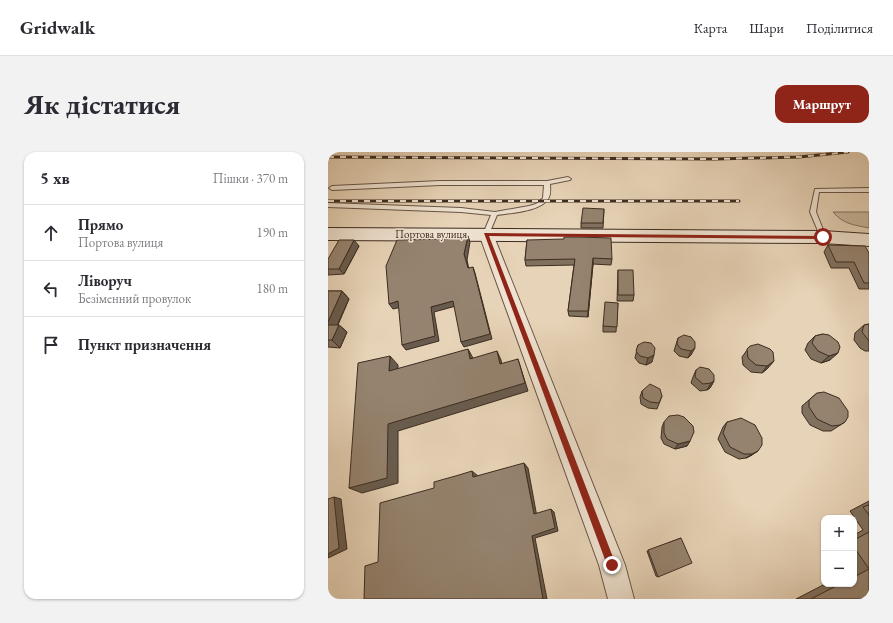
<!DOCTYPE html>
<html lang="uk">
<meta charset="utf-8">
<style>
:root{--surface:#fff;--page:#f2f2f3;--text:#2b2b33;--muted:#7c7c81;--line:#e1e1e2;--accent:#8f2418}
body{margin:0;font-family:"EB Garamond",serif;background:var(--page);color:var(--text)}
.controls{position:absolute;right:12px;bottom:12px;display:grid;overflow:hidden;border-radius:8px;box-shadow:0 1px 3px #0004}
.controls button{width:36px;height:36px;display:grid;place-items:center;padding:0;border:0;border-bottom:1px solid var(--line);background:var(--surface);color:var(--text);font:20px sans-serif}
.stop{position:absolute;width:12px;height:12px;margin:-9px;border:3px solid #8f2418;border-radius:50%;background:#fff}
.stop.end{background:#8f2418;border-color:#fff;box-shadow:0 1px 4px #0008}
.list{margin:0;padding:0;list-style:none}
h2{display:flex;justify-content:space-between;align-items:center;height:52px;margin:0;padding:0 16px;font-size:17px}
h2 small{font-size:13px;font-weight:400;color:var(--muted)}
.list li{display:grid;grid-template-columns:26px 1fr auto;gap:12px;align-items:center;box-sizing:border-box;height:56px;padding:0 16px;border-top:1px solid var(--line)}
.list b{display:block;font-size:15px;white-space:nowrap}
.list p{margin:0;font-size:13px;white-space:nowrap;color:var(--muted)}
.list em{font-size:13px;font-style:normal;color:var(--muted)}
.icon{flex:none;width:22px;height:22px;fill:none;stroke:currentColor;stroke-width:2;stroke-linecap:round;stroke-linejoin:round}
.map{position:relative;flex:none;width:541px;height:447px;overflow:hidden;border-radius:12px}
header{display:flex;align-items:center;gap:24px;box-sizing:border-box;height:56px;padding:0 20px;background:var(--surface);border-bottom:1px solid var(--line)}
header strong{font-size:19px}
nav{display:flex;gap:22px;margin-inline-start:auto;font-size:14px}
.intro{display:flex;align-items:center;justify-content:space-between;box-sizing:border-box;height:96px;padding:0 24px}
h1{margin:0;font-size:28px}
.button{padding:10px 18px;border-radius:12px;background:var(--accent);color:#fff;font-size:14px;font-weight:700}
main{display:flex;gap:24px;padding:0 24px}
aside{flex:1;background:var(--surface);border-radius:12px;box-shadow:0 1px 3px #0004}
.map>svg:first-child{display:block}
.green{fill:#cab79d;stroke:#84725e}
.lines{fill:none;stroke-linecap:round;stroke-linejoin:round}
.service-casing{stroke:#685646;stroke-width:2}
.tertiary-casing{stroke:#685646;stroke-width:2}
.secondary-casing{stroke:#3d2c20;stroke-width:2}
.service{fill:#efe2d0;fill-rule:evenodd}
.tertiary{fill:#efe2d0;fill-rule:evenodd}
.secondary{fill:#efe2d0;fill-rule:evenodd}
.rail-casing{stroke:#3d2c20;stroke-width:3}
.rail{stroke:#efe2d0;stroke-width:2;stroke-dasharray:6;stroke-linecap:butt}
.wall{fill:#80715f;stroke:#3d2c20}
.shaded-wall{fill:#685c4e;stroke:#3d2c20}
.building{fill:#95836f;stroke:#3d2c20}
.route{fill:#8f2418}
.labels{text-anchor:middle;stroke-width:3;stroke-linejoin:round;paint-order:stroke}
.far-street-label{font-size:11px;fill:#3d2c20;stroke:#efe2d0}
</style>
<header>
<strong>Gridwalk</strong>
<nav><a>Карта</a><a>Шари</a><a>Поділитися</a></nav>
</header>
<div class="intro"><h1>Як дістатися</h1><a class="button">Маршрут</a></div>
<main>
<aside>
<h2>5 хв<small>Пішки · 370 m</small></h2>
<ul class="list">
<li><svg class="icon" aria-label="ahead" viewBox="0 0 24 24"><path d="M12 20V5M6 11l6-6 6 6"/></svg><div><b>Прямо</b><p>Портова вулиця</p></div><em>190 m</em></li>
<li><svg class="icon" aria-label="left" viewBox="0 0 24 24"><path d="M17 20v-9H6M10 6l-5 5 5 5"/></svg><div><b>Ліворуч</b><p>Безіменний провулок</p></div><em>180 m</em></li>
<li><svg class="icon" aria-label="arrive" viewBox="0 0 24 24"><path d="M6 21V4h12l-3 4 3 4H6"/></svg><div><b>Пункт призначення</b></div></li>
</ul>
</aside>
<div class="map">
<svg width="541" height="447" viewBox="0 0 541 447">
<rect width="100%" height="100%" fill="#e7d3b7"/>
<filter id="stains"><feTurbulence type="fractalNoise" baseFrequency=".005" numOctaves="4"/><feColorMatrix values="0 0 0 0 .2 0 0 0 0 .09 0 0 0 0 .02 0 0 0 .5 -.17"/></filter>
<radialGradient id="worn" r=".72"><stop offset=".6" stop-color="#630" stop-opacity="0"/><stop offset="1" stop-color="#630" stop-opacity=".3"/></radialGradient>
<!-- green -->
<path class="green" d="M505 60H541V76C526 73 515 72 505 60Z"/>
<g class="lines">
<defs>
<g id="service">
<path d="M240 25 243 27 242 28 222 32C222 36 223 41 221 45 216 59 183 61 169 63L161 82 158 84 155 82 163 63 133 60 0 55V51L133 56 167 60 201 54 208 52 215 46 216 33H112L4 38 1 36 4 34 112 29H219Z"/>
<polygon points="541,36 541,40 491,40 488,60 498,85 497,86 493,86 482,60 487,37"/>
</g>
<polygon id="tertiary" points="158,77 163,79 165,82 297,413 306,447 280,447 271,413 151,82 153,79"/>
<polygon id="secondary" points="0,76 495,79 541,82 541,94 495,91 0,88"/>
</defs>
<!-- service casing -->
<use href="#service" class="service-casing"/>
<!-- tertiary casing -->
<use href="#tertiary" class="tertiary-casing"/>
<!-- secondary casing -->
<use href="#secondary" class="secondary-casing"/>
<!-- service -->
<use href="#service" class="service"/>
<!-- tertiary -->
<use href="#tertiary" class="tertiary"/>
<!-- secondary -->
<use href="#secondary" class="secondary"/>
<defs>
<g id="rail">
<polyline points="0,5 387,7 471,5 520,0"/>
<polyline points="0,49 411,49"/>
</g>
</defs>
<!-- rail casing -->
<use href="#rail" class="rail-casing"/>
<!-- rail -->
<use href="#rail" class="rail"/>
</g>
<!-- wall -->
<g class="wall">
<polygon points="276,57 275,76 253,76 253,71"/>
<polygon points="199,88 284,107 283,113 265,112 260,165 241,164 240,159 246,113 198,114 197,108"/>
<polygon points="500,93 541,101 541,137 531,137 521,116 503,116 496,100"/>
<polygon points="31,94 16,122 0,123 0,107"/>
<polygon points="290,118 306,143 305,149 289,149"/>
<polygon points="0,139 14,139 21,147 10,173 11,173 19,180 12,196 0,195"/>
<polygon points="290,151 288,180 275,180 275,174"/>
<polygon points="541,172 541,199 537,199 532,196 526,188 527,181 536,173"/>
<polygon points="495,182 502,208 493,211 483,207 477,198 480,191 487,184"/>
<polygon points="363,185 363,203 360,206 351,204 346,199 350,186"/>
<polygon points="310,193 324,210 318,213 311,211 307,206"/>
<polygon points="422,194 440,216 434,221 423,220 415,213 414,205"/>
<polygon points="368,218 386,229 382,236 379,238 372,239 363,231 365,225"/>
<polygon points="314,239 334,244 329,257 320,256 313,252 312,245"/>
<polygon points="489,241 517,270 503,279 495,279 482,273 474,261 474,254"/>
<polygon points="336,270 362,289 359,294 347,297 336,292 333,286 334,275"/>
<polygon points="399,270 427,273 424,303 418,306 411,307 397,300 390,287 395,275"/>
<polygon points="541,349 541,447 468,447 497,432 526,432 526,383 535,378 522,359"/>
<polygon points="353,386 330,425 328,424 319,399"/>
</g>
<!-- shaded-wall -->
<g class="shaded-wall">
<polygon points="140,84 142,90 139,108 142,122 140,116 136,102"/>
<polygon points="26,88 31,94 16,122 11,117"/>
<polygon points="265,106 265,112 260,165 260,159"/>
<polygon points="145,115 147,121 164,187 136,195 133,190"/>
<polygon points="14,139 21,147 6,180 0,175 0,170"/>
<polygon points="70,149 74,155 65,157 61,152"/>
<polygon points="125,149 128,154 106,160 111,189 78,198 74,193 103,155"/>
<polygon points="11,173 19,180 12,196 4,188"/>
<polygon points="367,196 363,203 360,206 363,199"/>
<polygon points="140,197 145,206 142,207"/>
<polygon points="169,199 173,208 176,221 172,212"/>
<polygon points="510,201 502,208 493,211 501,204"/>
<polygon points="326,203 324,210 318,213 320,206"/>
<polygon points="62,204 70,213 70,228 61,219"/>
<polygon points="190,207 200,239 70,279 70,331 34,341 21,336 60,272"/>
<polygon points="446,209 440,216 434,221 439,214"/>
<polygon points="386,229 382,236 379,238 383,231"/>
<polygon points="362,289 359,294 347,297 350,292"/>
<polygon points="430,299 424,303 418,306 424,302"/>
<polygon points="196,311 200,316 209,365 206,362"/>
<polygon points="144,319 150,324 145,325"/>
<polygon points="6,345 13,347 19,397 0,406"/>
<polygon points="223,357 226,360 230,379 207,386 219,447 215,447 204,384"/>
</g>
<!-- building -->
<g class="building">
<polygon points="255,56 276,57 275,71 253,71"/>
<polygon points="140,84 136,102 140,116 145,115 162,182 133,190 125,149 103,155 107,184 74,193 70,149 61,152 58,114 69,88 124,87 124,85"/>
<polygon points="236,85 250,85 283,86 284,107 265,106 260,159 240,159 247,107 197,108 199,88 236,87"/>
<polygon points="11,88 26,88 11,117 0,117 0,107"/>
<polygon points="500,93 537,94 541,101 541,131 536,131 526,110 508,110"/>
<polygon points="290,118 305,118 306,143 290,143"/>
<polygon points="0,139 14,139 0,170"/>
<polygon points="277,150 290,151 289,175 275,174"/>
<polygon points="541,172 541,189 534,180 536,173"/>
<polygon points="0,173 11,173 4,188 0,188"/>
<polygon points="495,182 501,183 510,190 512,195 510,201 501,204 490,199 484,191 487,184"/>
<polygon points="356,183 363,185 367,190 367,196 363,199 353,197 349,192 350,186"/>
<polygon points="316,190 323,191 327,196 326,203 320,206 312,204 308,199 310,193"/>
<polygon points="430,192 442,197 445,200 446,209 439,214 428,213 420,206 419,197 422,194"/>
<polygon points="140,197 142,207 169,199 172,212 190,207 197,231 60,272 59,326 21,336 30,211 62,204 61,219"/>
<polygon points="372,215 381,217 386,223 386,229 383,231 375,232 367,225 368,218"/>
<polygon points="322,232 332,237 334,244 331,251 322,250 315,246 314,239"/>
<polygon points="496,240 511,246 520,259 520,265 517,270 512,273 504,274 489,267 481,255 481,248 489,241"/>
<polygon points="350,263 356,265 365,274 366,280 362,289 350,292 339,287 336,281 336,270 341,264"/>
<polygon points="413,266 427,273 434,286 434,293 430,299 424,302 416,302 402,295 395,281 399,270"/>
<polygon points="196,311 206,362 223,357 227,376 204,384 215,447 36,447 37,414 50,410 52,351 106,336 106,330 131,323 144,319 145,325"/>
<polygon points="6,345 11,396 0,402 0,347"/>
<polygon points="541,353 541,363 535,355"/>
<polygon points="541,380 541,417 526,395 526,388"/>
<polygon points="353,386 364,411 330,425 320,398"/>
<polygon points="541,417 541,447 483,447 512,432 526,432 526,425"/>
</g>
<!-- route -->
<polygon class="route" points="156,81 495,84 497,85 495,87 161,84 288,413 284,418 279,413"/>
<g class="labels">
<!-- far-street labels -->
<g class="far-street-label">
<text x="103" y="86">Портова вулиця</text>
</g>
</g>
<rect width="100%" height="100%" filter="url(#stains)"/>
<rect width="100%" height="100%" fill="url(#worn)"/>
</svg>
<div class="controls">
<button>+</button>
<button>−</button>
</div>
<div class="stop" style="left:495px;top:85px"></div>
<div class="stop end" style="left:284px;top:413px"></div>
</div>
</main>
